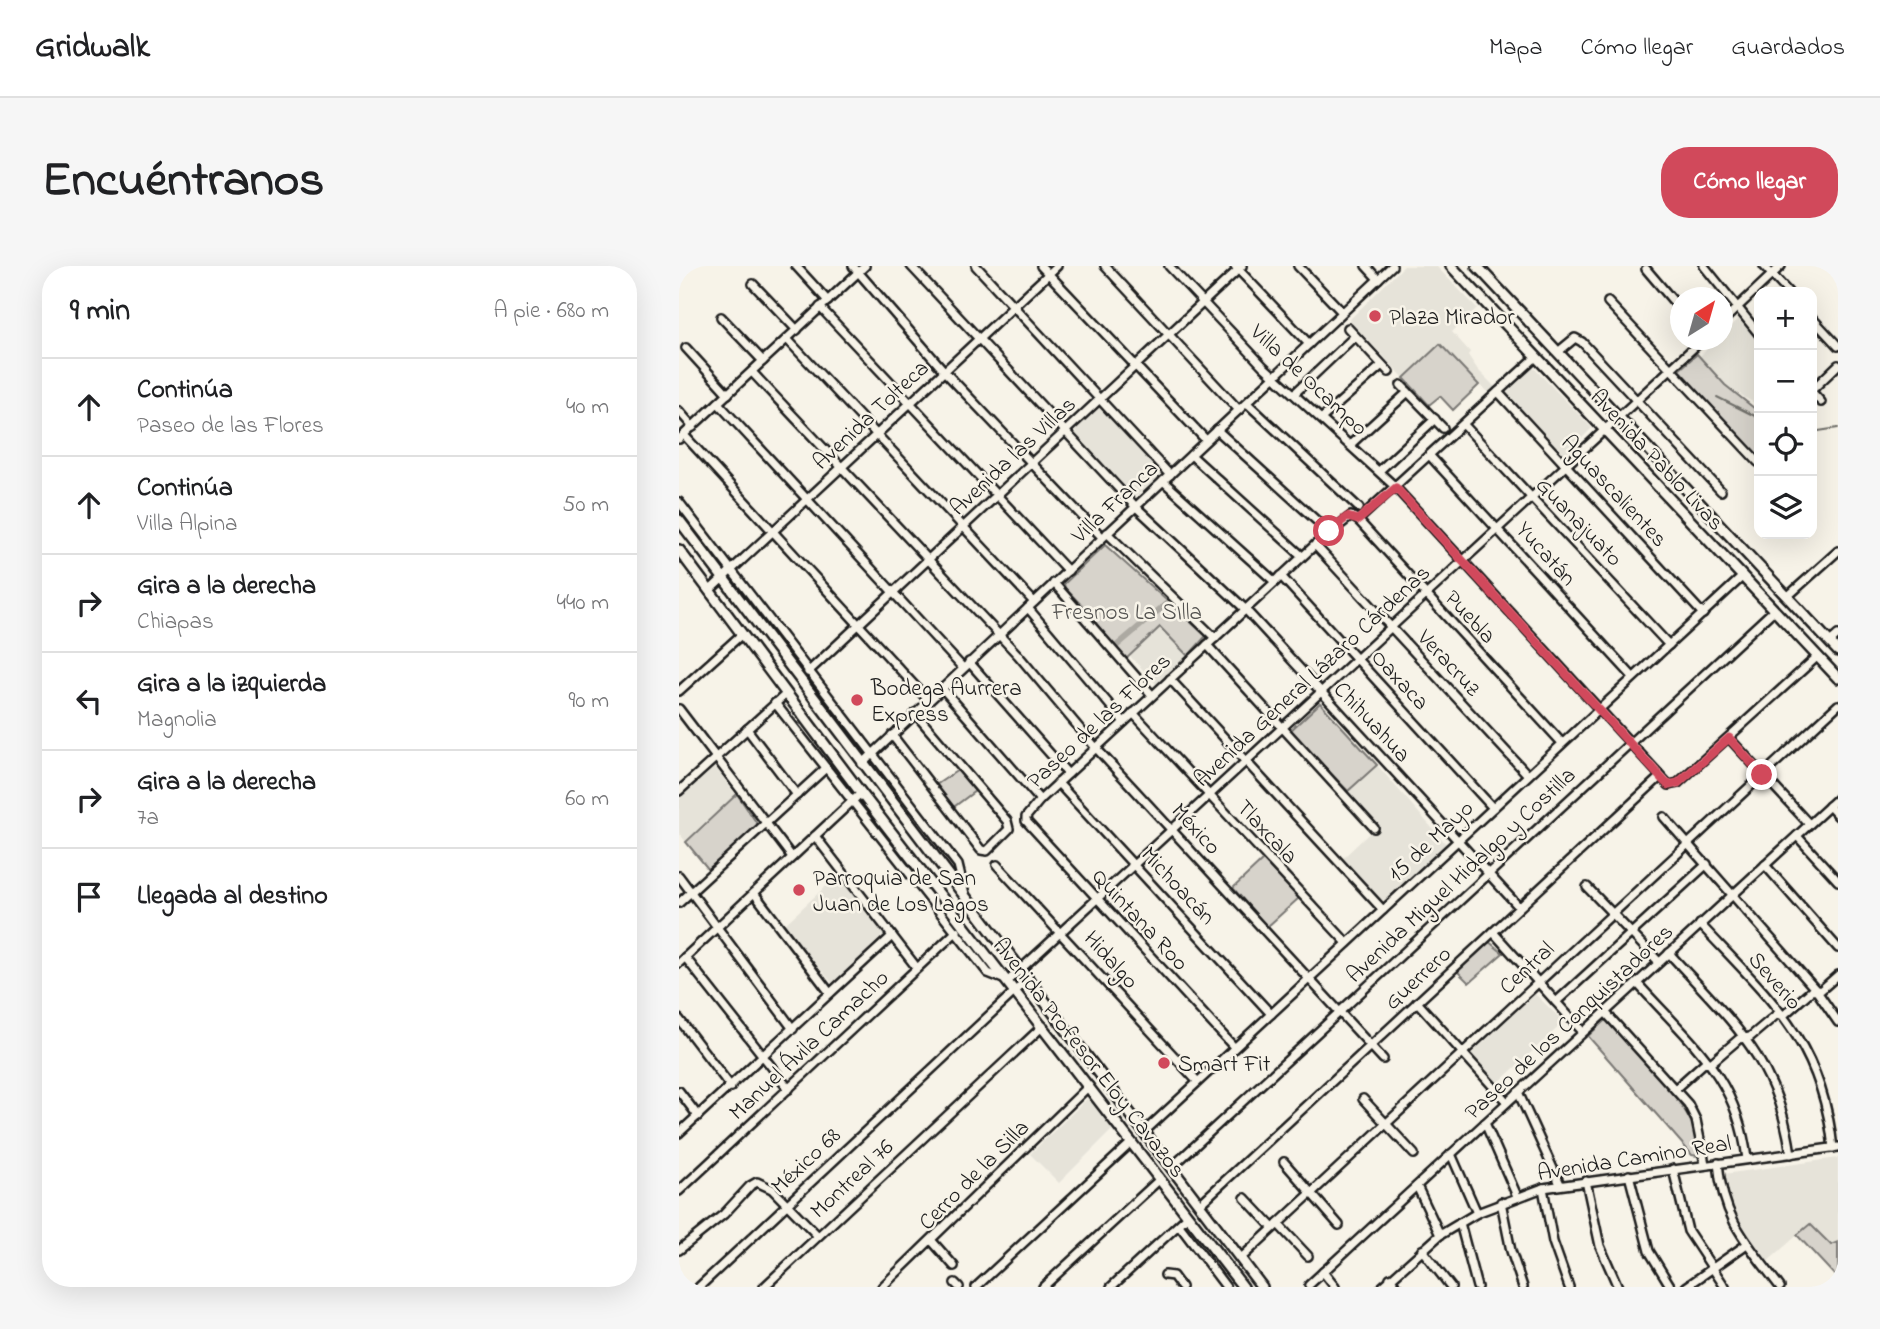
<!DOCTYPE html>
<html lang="es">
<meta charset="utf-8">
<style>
:root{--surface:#fff;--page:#f6f6f6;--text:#202124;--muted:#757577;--line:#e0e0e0;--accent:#d1495b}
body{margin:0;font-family:"Indie Flower",sans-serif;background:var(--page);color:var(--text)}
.controls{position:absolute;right:21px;top:21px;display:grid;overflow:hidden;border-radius:14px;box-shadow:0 7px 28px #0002}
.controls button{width:63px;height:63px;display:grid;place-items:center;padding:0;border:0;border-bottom:2px solid var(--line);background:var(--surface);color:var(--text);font:35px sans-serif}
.compass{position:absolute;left:991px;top:21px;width:63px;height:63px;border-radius:50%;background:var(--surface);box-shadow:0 7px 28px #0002;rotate:37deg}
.stop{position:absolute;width:21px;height:21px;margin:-16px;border:5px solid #d1495b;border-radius:50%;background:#fff}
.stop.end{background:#d1495b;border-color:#fff;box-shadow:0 2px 7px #0008}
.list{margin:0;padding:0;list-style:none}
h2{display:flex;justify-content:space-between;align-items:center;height:91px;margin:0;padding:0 28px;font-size:30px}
h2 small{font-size:23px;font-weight:400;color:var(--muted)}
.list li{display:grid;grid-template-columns:46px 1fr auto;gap:21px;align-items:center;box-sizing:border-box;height:98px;padding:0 28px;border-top:2px solid var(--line)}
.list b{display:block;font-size:26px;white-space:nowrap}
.list p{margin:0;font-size:23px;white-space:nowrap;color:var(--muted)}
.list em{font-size:23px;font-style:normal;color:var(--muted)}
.icon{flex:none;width:38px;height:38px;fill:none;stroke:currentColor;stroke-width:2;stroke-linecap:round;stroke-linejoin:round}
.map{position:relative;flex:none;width:1159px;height:1021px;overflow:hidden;border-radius:28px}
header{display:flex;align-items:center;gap:42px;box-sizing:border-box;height:98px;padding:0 35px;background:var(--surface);border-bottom:2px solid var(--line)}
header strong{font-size:33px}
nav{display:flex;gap:38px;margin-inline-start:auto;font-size:24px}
.intro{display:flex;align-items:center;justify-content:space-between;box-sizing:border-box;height:168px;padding:0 42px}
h1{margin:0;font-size:49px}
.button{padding:18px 32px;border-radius:28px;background:var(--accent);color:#fff;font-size:24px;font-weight:700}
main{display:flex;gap:42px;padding:0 42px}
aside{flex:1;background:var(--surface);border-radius:28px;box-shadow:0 7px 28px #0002}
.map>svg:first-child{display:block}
.built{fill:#e6e3d9}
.green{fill:#d7d3cb;stroke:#7a7874;stroke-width:2}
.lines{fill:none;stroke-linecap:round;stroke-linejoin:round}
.stream{stroke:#72716c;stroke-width:2}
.canal{stroke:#aca9a2;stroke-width:6}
.minor-casing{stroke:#1c1c1c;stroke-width:12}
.major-casing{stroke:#1c1c1c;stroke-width:14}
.minor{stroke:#f7f3e8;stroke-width:7}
.major{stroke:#f7f3e8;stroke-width:9}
.route{stroke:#d1495b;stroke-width:9}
.poi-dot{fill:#d1495b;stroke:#f7f3e8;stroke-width:2.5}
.labels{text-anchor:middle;stroke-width:5;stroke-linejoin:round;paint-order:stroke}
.poi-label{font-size:23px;fill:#1c1c1c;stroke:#f7f3e8;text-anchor:start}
.street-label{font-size:23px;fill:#1c1c1c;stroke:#f7f3e8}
.park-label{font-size:23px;fill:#545351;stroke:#f7f3e8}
</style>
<header>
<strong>Gridwalk</strong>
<nav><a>Mapa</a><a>Cómo llegar</a><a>Guardados</a></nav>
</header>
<div class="intro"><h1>Encuéntranos</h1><a class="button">Cómo llegar</a></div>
<main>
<aside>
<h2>9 min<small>A pie · 680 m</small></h2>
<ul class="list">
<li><svg class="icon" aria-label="ahead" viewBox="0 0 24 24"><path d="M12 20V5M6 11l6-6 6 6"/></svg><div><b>Continúa</b><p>Paseo de las Flores</p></div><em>40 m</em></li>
<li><svg class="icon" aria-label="ahead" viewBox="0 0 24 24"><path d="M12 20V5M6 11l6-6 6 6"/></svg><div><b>Continúa</b><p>Villa Alpina</p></div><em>50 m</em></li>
<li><svg class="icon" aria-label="right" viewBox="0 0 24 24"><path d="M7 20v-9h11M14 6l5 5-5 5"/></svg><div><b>Gira a la derecha</b><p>Chiapas</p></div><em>440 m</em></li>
<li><svg class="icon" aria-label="left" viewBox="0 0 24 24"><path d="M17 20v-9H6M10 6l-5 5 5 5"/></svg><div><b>Gira a la izquierda</b><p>Magnolia</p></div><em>90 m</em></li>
<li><svg class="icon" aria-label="right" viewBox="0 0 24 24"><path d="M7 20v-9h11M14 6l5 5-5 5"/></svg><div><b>Gira a la derecha</b><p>7a</p></div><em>60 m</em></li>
<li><svg class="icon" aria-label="arrive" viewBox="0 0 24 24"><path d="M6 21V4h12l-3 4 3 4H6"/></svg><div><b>Llegada al destino</b></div></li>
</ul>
</aside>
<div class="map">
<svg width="1159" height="1021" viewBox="0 0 1159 1021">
<rect width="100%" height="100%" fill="#f7f3e8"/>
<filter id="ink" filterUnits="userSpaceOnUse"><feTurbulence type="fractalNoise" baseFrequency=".0143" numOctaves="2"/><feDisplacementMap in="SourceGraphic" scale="14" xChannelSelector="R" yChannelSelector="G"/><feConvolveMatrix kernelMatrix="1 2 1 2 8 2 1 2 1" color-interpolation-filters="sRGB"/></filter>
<g filter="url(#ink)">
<!-- built -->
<g class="built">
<polygon points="725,0 757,0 798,42 773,66 791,86 789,89 799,104 816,121 810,128 761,78 725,112 670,54"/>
<polygon points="1059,53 1080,76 1080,140 1046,119 1020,91 1037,74 1044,74 1044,67"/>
<polygon points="854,101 913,162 886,189 827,128"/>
<polygon points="419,142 423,142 480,204 481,210 458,229 454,229 397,168 397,162"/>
<polygon points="481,360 509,390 477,418 450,389"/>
<polygon points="698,499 767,578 706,634 702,634 664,592 700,558 669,525"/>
<polygon points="36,501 57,529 7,576 0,567 0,533"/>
<polygon points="159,609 205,668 154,718 105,659"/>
<polygon points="856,728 885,756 819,817 791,789"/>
<polygon points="410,831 434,863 380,917 351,888"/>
<polygon points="1159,892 1159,976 1152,979 1131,958 1088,996 1059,960 1049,935 1045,908"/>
</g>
<!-- green -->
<g class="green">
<polygon points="761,78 800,119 774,144 761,130 750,139 725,112"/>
<polygon points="1018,88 1046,119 1080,146 1080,192 1000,104"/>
<polygon points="426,279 527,370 509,390 481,361 445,395 408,345 386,322 385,318"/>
<polygon points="641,437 698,499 669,525 611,465"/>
<polygon points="279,504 296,525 272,543 254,521"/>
<polygon points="58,528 79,559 30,604 7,576"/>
<polygon points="584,594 620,632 588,661 554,622"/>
<polygon points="809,675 824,687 790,717 777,704"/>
<path d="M925 755H929C955 784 1027 850 1020 890L1013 889 909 770Z"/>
<polygon points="1131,958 1152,979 1159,976 1159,1013 1118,969"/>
</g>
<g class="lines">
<!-- stream -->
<g class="stream">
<polyline points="1038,131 1080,152"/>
<polyline points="1133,166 1159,162"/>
</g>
<!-- canal -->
<polyline class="canal" points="435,382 494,332"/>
<defs>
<g id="minor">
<polyline points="117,0 149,35"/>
<polyline points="174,0 266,106 423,271"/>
<polyline points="232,0 456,240 566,343 840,641"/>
<polyline points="297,0 491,209"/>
<polyline points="362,0 527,174"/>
<polyline points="426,0 560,144"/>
<polyline points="490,0 585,101 712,217"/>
<polyline points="556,0 630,78"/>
<polyline points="619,0 663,46"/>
<polyline points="687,0 699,13"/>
<polyline points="1025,0 1080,68"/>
<polyline points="1085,0 1109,26"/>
<polyline points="967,3 1001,43"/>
<polyline points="74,18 118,64"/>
<polyline points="929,36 1079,196"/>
<polyline points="141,41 389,305"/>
<polyline points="42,51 84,95"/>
<polyline points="1133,52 1159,80"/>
<polyline points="1044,55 1102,0"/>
<polyline points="669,62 710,106"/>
<polyline points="108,73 355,336"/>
<polyline points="7,82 49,128"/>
<polyline points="879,86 896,72 903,76 1042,225"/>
<polyline points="73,106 339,389 417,482 704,793"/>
<polyline points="722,119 764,162"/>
<polyline points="1133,124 1159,99"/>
<polyline points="819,126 1024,348"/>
<polyline points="1133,126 1142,136"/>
<polyline points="616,127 676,70"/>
<polyline points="39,137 284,402"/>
<polyline points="568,137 680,242"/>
<polyline points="0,145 14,161"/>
<polyline points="643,152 703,99"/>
<polyline points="785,159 990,379"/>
<polyline points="538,164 650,266"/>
<polyline points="5,169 249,434"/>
<polyline points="0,173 186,0"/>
<polyline points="672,178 729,126"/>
<polyline points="512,189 623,290"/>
<polyline points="751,190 954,411"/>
<polyline points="700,205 756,153"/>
<polyline points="484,215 596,316"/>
<polyline points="717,222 990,519 999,517 1139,390"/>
<polyline points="0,236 279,599 286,628"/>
<polyline points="679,254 857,91"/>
<polyline points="428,267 536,372"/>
<polyline points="636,279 849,509"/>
<polyline points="602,310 814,542"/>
<polyline points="375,317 473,429"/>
<polyline points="30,325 378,0"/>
<polyline points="1108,331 1159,285"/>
<polyline points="349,342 445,456"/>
<polyline points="1151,376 1159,369"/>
<polyline points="528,379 695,562"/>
<polyline points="290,396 389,508"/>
<polyline points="129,406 563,0"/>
<polyline points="491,413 704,644"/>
<polyline points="263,422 361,534"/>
<polyline points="0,425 63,368"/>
<polyline points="96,437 309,707 329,715 1023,74"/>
<polyline points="0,443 113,591"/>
<polyline points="454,447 668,677"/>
<polyline points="68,463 118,529"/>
<polyline points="213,469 302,584 308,585 330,563 328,555 236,447"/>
<polyline points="1050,472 1130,558"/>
<polyline points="183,498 713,0"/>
<polyline points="379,517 592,748"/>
<polyline points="0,525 107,428"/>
<polyline points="1150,540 1159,550"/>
<polyline points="985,551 1137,724 1159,756"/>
<polyline points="136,570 238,702"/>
<polyline points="1118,570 1159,615"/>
<polyline points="318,599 518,815"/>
<polyline points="1086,599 1159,682"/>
<polyline points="0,610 114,763"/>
<polyline points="908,621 980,696"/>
<polyline points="75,627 151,727"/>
<polyline points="0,637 147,502"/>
<path d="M1021 658C1091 733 1143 775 1154 882"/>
<polyline points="814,666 904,766"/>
<path d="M990 687C1052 756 1098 791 1112 888"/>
<polyline points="6,691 110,823"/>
<polyline points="0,697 182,527"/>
<path d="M958 717C1011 776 1058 810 1068 893"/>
<polyline points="738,736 828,836"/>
<polyline points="877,736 1028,598"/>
<polyline points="926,746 1009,838 1017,854 1026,898"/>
<polyline points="0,753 52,821"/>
<polyline points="555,781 347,555 347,551 361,534 636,279 672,250 679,254 883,477"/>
<polyline points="996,823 1025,797 1033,796 1060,773 1071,771 1097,749 1106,748 1132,725 1142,724 1159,709"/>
<polyline points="0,825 19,850"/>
<polyline points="839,826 881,918"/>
<polyline points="684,833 735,888"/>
<polyline points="806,857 838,930"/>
<polyline points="466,865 1063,311"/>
<polyline points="0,867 213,670"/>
<polyline points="772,888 798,947"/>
<polyline points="605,896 660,959"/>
<path d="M1039 897C1044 954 1068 977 1101 1021"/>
<polyline points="493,901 1095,344"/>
<polyline points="994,903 1009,965 1046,1021"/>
<polyline points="950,909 970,985 992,1021"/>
<polyline points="907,915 921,980 939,1021"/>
<polyline points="738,920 761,969"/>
<polyline points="864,922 874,976 890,1021"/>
<polyline points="0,925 278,665"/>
<polyline points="566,932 594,962"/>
<polyline points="822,936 832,985 844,1021"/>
<polyline points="521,938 981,511"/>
<polyline points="781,957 798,1021"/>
<polyline points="599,958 629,990"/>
<polyline points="500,959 547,1021"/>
<polyline points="253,975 275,1000"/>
<polyline points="0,984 45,948 71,920 78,916 93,923 139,970"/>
<polyline points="743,984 772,1021"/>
<polyline points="561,993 1159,439"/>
<polyline points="644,1006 656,1021"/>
<polyline points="486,1009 494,1010 502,1021"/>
<polyline points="711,1012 718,1021"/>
<polyline points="276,1017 280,1021"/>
<polyline points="630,1019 1159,532"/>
<polyline points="20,1021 348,714"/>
<polyline points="85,1021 364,760"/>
<polyline points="203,1021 410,820"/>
<polyline points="297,1021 453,876"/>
<polyline points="364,1021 481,913"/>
<polyline points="432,1021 509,950"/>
<polyline points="703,1021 761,969 798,947 864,922 1159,881"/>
<polyline points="1007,1021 1068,978"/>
</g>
<g id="major">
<polyline points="772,0 1159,412"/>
<polyline points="798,0 1159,385"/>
<polyline points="0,254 583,1021"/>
<polyline points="0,284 182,527 564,1021"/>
</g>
</defs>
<!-- minor casing -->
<use href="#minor" class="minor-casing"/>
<!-- major casing -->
<use href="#major" class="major-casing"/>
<!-- minor -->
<use href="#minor" class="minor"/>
<!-- major -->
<use href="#major" class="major"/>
</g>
</g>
<g class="lines" filter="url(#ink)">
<!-- route -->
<polyline class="route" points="650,265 668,251 679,254 717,222 986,516 990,519 999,517 1050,472 1083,509"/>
</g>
<!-- markers -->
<g class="poi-dot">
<circle cx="696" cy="50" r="7"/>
<circle cx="178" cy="434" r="7"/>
<circle cx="120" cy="624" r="7"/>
<circle cx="485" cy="797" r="7"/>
</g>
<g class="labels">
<!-- poi labels -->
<g class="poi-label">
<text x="710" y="58">Plaza Mirador</text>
<text x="192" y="429">Bodega Aurrera<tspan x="192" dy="26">Express</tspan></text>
<text x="134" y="619">Parroquia de San<tspan x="134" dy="26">Juan de Los Lagos</tspan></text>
<text x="499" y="805">Smart Fit</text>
</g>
<!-- street labels -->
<g class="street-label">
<text transform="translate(631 113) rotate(43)" y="8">Villa de Ocampo</text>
<text transform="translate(191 148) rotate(-43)" y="8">Avenida Tolteca</text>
<text transform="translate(333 189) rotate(-43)" y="8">Avenida las Villas</text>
<text transform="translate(979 193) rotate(47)" y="8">Avenida Pablo Livas</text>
<text transform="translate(936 224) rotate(47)" y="8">Aguascalientes</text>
<text transform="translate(435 235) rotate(-43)" y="8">Villa Franca</text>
<text transform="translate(901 255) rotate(46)" y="8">Guanajuato</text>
<text transform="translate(868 287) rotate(48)" y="8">Yucatán</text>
<text transform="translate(792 350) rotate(47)" y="8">Puebla</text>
<text transform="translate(771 396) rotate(47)" y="8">Veracruz</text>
<text transform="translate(632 409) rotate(-43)" y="8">Avenida General Lázaro Cárdenas</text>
<text transform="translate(722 413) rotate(47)" y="8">Oaxaca</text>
<text transform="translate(419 454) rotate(-43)" y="8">Paseo de las Flores</text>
<text transform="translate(694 455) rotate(47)" y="8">Chihuahua</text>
<text transform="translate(518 562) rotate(47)" y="8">México</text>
<text transform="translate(589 565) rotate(47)" y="8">Tlaxcala</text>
<text transform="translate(751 574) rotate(-43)" y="8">15 de Mayo</text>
<text transform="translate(781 608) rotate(-43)" y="8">Avenida Miguel Hidalgo y Costilla</text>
<text transform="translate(500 619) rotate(47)" y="8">Michoacán</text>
<text transform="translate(462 653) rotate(47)" y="8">Quintana Roo</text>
<text transform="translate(433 693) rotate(48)" y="8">Hidalgo</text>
<text transform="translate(847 701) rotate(-43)" y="8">Central</text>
<text transform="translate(738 711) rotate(-43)" y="8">Guerrero</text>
<text transform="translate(1097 714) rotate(49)" y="8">Severio</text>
<text transform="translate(889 755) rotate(-43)" y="8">Paseo de los Conquistadores</text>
<text transform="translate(129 778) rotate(-43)" y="8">Manuel Ávila Camacho</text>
<text transform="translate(411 791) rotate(52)" y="8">Avenida Profesor Eloy Cavazos</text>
<text transform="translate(955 891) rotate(-9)" y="8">Avenida Camino Real</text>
<text transform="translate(126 894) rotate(-43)" y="8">México 68</text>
<text transform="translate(294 908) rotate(-45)" y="8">Cerro de la Silla</text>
<text transform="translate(172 912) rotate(-43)" y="8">Montreal 76</text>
</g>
<!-- park labels -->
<g class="park-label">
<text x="448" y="353">Fresnos La SIlla</text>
</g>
</g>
</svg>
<div class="controls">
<button>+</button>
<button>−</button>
<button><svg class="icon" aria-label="locate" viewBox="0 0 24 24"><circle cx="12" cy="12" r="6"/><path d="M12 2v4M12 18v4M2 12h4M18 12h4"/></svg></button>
<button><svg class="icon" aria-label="layers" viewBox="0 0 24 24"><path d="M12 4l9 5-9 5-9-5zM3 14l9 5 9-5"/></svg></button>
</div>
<svg class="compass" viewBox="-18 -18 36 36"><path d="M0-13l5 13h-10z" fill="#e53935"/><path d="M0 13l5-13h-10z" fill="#757577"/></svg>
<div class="stop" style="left:650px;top:265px"></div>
<div class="stop end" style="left:1083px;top:509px"></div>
</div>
</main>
